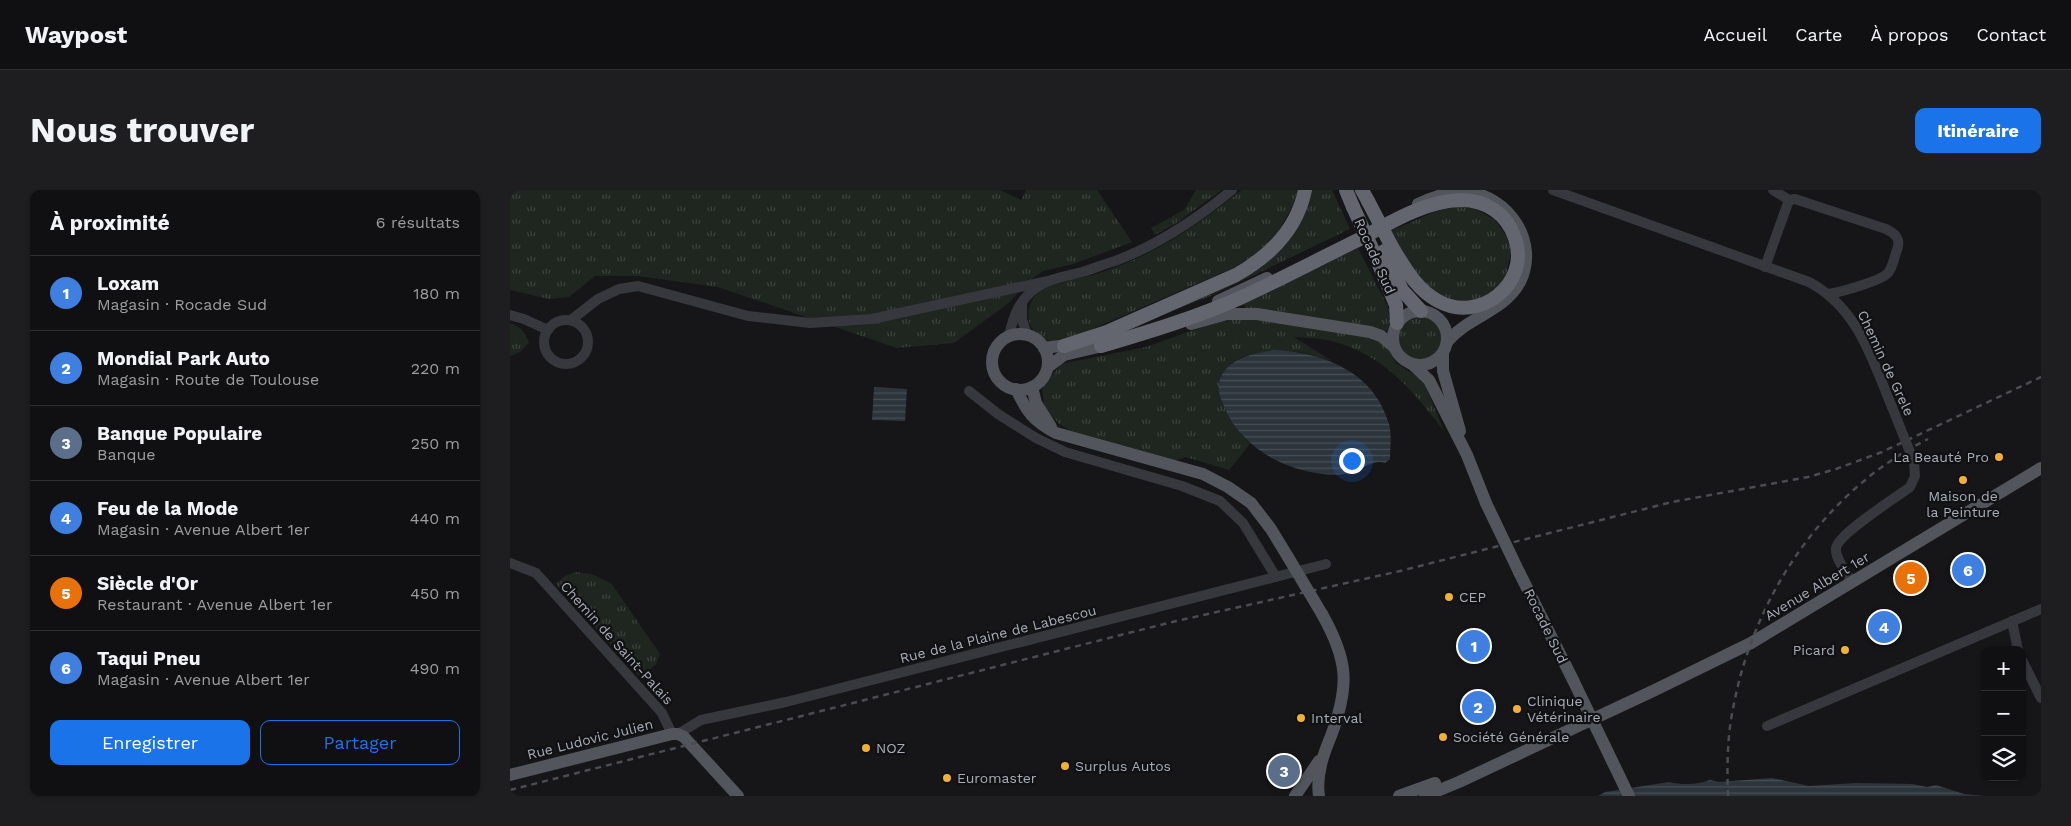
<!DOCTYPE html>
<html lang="fr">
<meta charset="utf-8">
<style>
:root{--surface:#101012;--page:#1e1e20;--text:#f1f3f6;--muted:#9c9d9f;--line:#303032;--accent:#1a73e8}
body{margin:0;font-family:"Work Sans",sans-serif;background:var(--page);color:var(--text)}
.controls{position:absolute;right:15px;bottom:15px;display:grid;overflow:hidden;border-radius:10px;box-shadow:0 1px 4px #0004}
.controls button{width:45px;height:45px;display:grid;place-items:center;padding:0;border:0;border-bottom:1px solid var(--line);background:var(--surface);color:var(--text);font:25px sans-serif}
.you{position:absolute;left:841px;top:270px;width:18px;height:18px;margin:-12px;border:4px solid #fff;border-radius:50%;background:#1a73e8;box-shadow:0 0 0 8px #1a73e833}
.badge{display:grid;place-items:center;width:32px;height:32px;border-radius:50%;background:var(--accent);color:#fff;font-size:16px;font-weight:700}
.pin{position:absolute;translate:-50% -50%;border:2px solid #fff;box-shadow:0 1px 5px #0006}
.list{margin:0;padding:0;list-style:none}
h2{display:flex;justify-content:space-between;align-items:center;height:65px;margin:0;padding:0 20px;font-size:21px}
h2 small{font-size:16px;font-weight:400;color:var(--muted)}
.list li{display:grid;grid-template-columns:32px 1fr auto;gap:15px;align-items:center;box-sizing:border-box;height:75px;padding:0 20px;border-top:1px solid var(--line)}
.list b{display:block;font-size:19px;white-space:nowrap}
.list p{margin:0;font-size:16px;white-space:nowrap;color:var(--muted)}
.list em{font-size:16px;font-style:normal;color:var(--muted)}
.actions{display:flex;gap:10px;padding:15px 20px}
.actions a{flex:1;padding:11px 0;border:1px solid var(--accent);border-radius:10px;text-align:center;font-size:18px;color:var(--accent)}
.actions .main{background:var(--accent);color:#fff}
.icon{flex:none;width:28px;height:28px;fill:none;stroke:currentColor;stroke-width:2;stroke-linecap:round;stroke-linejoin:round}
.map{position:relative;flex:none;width:1531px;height:606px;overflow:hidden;border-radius:10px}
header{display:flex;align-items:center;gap:30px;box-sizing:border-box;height:70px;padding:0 25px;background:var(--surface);border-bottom:1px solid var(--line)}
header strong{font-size:24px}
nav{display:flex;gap:28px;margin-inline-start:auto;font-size:18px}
.intro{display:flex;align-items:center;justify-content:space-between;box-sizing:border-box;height:120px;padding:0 30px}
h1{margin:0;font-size:35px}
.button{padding:12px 22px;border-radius:10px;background:var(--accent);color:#fff;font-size:18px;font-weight:700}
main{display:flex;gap:30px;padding:0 30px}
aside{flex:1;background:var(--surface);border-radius:10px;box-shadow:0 1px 4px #0004}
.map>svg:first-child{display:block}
.grass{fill:url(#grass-tufts)}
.water{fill:url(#water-rules)}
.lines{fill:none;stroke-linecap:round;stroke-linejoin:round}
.minor{stroke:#37383d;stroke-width:10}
.major{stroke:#53555c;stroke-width:12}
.highway{stroke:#63666e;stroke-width:14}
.rail{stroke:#4a4c52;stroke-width:2.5;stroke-dasharray:6 5;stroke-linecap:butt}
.minor-bridge{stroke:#37383d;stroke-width:10}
.major-bridge{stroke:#53555c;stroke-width:12}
.highway-bridge{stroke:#63666e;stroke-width:14}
.poi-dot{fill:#f2b134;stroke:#111113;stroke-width:2}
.labels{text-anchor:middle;stroke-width:4.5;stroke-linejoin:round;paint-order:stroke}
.street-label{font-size:14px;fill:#a8adb8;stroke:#111113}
.poi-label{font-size:14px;fill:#a8adb8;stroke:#111113;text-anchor:start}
</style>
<header>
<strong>Waypost</strong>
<nav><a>Accueil</a><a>Carte</a><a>À propos</a><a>Contact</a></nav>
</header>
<div class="intro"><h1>Nous trouver</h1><a class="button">Itinéraire</a></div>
<main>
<aside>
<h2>À proximité<small>6 résultats</small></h2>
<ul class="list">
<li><span class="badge" style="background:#3f7fe0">1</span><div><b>Loxam</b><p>Magasin · Rocade Sud</p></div><em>180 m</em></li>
<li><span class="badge" style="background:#3f7fe0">2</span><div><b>Mondial Park Auto</b><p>Magasin · Route de Toulouse</p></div><em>220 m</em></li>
<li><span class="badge" style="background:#5c6f8a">3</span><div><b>Banque Populaire</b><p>Banque</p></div><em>250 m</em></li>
<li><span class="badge" style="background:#3f7fe0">4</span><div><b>Feu de la Mode</b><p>Magasin · Avenue Albert 1er</p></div><em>440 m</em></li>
<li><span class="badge" style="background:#e8710a">5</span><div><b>Siècle d'Or</b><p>Restaurant · Avenue Albert 1er</p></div><em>450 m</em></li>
<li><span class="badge" style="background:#3f7fe0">6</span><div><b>Taqui Pneu</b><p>Magasin · Avenue Albert 1er</p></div><em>490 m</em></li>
</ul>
<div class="actions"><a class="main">Enregistrer</a><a>Partager</a></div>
</aside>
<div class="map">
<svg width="1531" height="606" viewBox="0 0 1531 606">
<defs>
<pattern id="grass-tufts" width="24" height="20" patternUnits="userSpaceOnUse" patternTransform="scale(1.25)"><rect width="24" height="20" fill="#1e261f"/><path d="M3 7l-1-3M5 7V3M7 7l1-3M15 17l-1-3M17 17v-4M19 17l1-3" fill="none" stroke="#3c433d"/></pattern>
<pattern id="water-rules" width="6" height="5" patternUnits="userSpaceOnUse" patternTransform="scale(1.25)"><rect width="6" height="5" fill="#2c353c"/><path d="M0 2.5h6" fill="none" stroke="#485056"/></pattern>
</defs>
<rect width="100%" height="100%" fill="#161618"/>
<!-- grass -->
<g class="grass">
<polygon points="0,0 490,0 511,10 516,0 587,0 622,52 563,74 533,81 515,94 500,112 444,153 387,158 208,97 128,86 85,86 59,107 39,109 0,100"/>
<polygon points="686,0 712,0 665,34 645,45 641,38 674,20"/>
<path d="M732 0H788L783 16 767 44 747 64 721 79 582 139V142C571 144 547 154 537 150 517 144 512 118 527 104 542 89 568 89 587 84 605 78 624 70 640 62 673 45 703 23 732 0Z"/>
<polygon points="800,0 822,0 840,39 694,109 630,132 756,71"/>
<polygon points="947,17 966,19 985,30 997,46 1001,61 995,90 989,99 964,112 947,112 925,104 908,87 879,42 926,21"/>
<polygon points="848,58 879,119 880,132 876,142 735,119 734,114"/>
<circle cx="910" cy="148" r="22"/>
<path d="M728 128 753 130 861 146 879 159 886 173 913 190 934 241C902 200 877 168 826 152 813 148 797 148 784 147L822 171C808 167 792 161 777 161 698 161 693 200 740 254L719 280 676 267 664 271 564 243 549 234 540 224 534 214 532 198 551 174 636 157 697 135Z"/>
<path d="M0 133C11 137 15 142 19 153L10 162 0 166Z"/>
<polygon points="66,382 81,384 101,393 150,464 146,474 131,488 46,394 55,386"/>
</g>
<!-- water -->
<g class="water">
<path d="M763 160C812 162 864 181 879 234 882 246 880 258 880 269L875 273C864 269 853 279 843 282 834 285 822 285 813 284 771 279 730 256 714 216 710 207 706 197 711 187 720 167 744 164 763 160Z"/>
<polygon points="364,197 397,199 395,231 362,230"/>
<path d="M1262 588 1299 596 1346 593 1402 594 1417 597 1426 595 1454 604 1475 606H1088L1095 602 1159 592C1171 595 1189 595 1200 590L1209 592Z"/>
</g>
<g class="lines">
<!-- minor -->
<g class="minor">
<path d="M1043 0 1299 92C1348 118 1362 169 1382 217"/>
<path d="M1263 0 1279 10 1285 9 1376 39C1386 44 1391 49 1387 60 1384 67 1383 77 1378 83 1371 91 1330 102 1319 104"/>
<polyline points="1255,77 1279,10"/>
<polyline points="512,114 512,129 517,145"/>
<polyline points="0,125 14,129 38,140"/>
<circle cx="56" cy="152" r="22"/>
<polyline points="61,130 88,109 109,99 128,96 238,126 300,133 362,129 538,91"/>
<path d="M499 146C503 127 509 110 526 98 539 88 557 86 572 82 583 79 594 74 605 71 648 55 687 29 722 0"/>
<polyline points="459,201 488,224 526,248 555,262 672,296 710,311 733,333 766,387"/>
<polyline points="0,373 26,383 152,523 162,544"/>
<path d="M1342 392C1337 382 1325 370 1326 358 1328 344 1387 307 1400 297L1405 286 1404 272"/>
<polyline points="1502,431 1508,460"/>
<polyline points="1512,470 1531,508"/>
<polyline points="1257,536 1531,419"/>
<polyline points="168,544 191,530 276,512 816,374"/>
</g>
<!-- major -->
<g class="major">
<path d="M908 14C923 7 939 1 956 2 998 5 1030 52 1010 92 994 122 957 127 937 152"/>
<polyline points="708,111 757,88"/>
<circle cx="910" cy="148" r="27"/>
<polyline points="681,134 717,124 747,124 860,142 871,146 884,157"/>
<circle cx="510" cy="172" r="28"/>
<polyline points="534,158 565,154"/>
<polyline points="933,163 933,181 950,241"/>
<polyline points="902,174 919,190 957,265 976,313"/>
<polyline points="538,177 554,165 601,154"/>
<polyline points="522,197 526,213 541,237"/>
<path d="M506 199C517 222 523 231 546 243L693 284 718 297 741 313 761 339 778 367"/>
<polyline points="1009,382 1063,490"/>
<polyline points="0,585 162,544 168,544 174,547 228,606"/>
<polyline points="785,606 809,571"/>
<path d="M809 606C806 585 813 565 821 546 840 495 838 470 812 424"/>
<polyline points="889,606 925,593"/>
<polyline points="915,606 949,592 1145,500 1241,453 1531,278"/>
</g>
<!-- highway -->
<g class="highway">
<polyline points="836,0 843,17"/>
<polyline points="852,0 858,11"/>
<polyline points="874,61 892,100 911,121"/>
<polyline points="865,65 886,115 887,133"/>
<path d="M554 156 597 142 726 85C760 66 787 40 795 0"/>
<path d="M591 156C638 142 685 128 730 108 769 90 807 70 846 51 878 34 913 11 951 10 976 10 997 24 1005 48 1021 94 969 134 928 111 906 99 895 78 882 57"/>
</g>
<!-- rail -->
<g class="rail">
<polyline points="0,600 662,432 890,381 1162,312 1298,287 1326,279 1372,262 1531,187"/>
<path d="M1218 606C1217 577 1217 548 1223 519 1243 407 1314 301 1418 249"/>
</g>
<!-- minor-bridge -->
<polyline class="minor-bridge" points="1382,217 1404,272"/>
<!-- major-bridge -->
<g class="major-bridge">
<polyline points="976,313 1009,382"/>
<polyline points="778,367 812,424"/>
<polyline points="1063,490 1119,606"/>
</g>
<!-- highway-bridge -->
<g class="highway-bridge">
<polyline points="858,11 882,57"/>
<polyline points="843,17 865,65"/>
</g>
</g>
<!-- markers -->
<g class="poi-dot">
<circle cx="1489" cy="267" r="5"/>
<circle cx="1453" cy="290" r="5"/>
<circle cx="939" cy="407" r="5"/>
<circle cx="1335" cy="460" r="5"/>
<circle cx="1007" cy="519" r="5"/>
<circle cx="791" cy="528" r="5"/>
<circle cx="933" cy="547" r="5"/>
<circle cx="356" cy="558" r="5"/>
<circle cx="555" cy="576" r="5"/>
<circle cx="437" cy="588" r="5"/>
</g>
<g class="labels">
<!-- street labels -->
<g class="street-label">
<text transform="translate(865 66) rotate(66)" y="5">Rocade Sud</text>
<text transform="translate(1376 173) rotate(65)" y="5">Chemin de Grele</text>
<text transform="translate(1307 396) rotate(-31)" y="5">Avenue Albert 1er</text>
<text transform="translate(1036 436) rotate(64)" y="5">Rocade Sud</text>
<text transform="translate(488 444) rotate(-14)" y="5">Rue de la Plaine de Labescou</text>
<text transform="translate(107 453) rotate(48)" y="5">Chemin de Saint-Palais</text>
<text transform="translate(80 549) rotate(-14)" y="5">Rue Ludovic Julien</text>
</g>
<!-- poi labels -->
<g class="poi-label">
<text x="1479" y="272" text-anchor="end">La Beauté Pro</text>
<text x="1453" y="311" text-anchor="middle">Maison de<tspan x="1453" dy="16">la Peinture</tspan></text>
<text x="949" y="412">CEP</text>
<text x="1325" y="465" text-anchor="end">Picard</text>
<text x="1017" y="516">Clinique<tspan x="1017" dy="16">Vétérinaire</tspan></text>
<text x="801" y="533">Interval</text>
<text x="943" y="552">Société Générale</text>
<text x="366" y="563">NOZ</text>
<text x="565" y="581">Surplus Autos</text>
<text x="447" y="593">Euromaster</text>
</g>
</g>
</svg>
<div class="controls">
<button>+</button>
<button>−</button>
<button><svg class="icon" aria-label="layers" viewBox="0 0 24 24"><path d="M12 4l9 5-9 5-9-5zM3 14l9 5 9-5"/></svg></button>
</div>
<div class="you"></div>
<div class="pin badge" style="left:964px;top:456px;background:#3f7fe0">1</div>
<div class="pin badge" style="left:968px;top:517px;background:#3f7fe0">2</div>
<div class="pin badge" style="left:774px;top:581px;background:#5c6f8a">3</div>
<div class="pin badge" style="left:1374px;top:437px;background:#3f7fe0">4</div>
<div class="pin badge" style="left:1401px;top:388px;background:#e8710a">5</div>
<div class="pin badge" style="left:1458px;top:380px;background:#3f7fe0">6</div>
</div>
</main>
